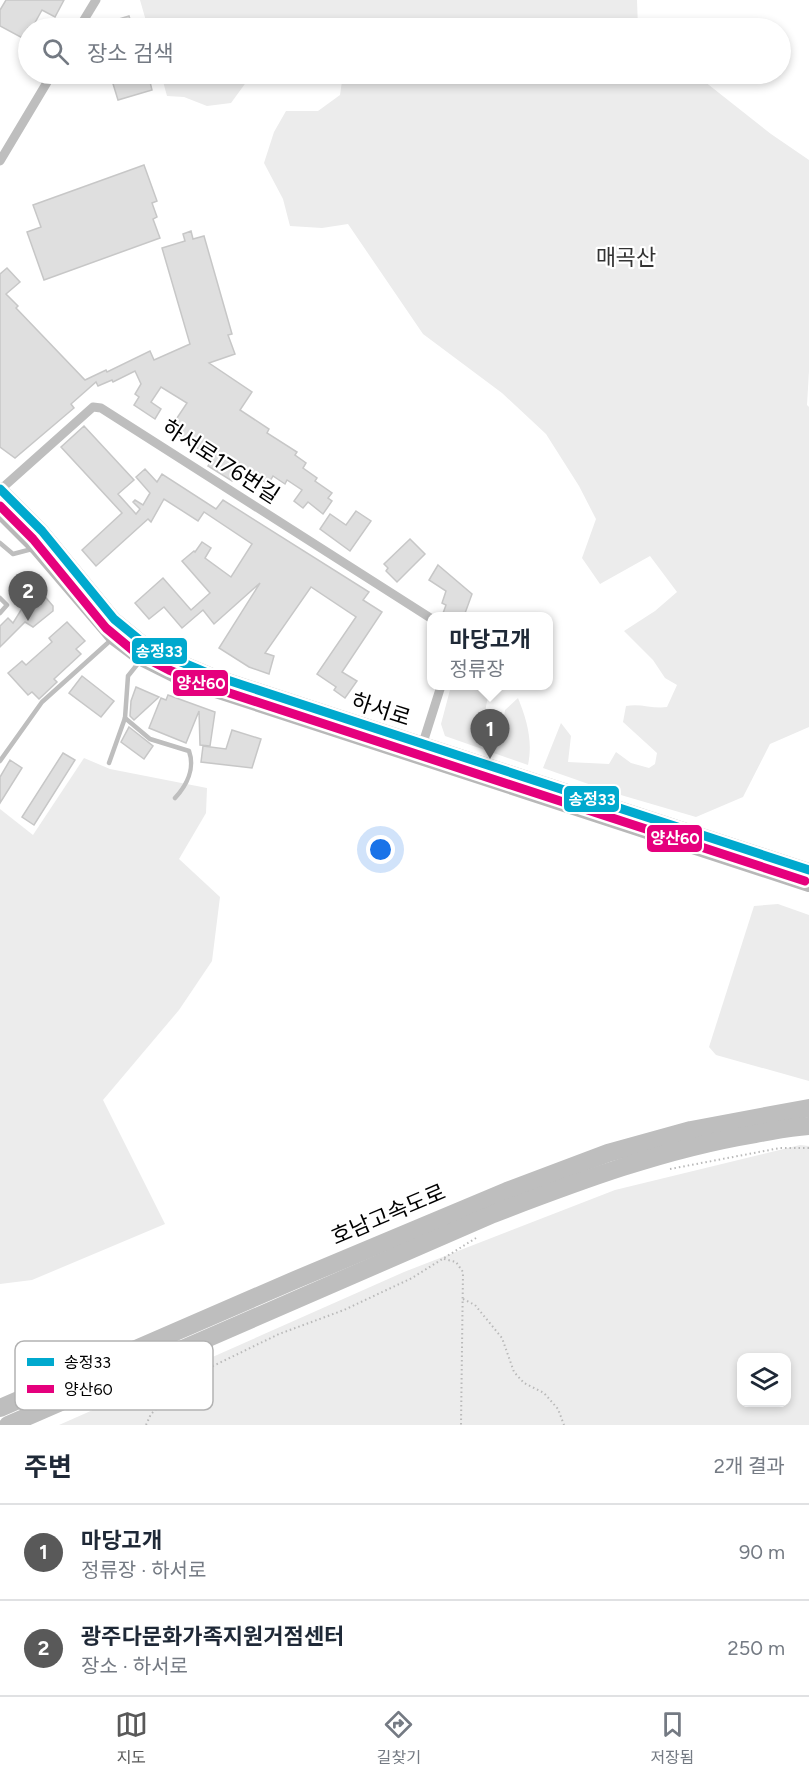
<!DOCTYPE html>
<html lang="ko">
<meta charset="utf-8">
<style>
:root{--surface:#fff;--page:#f2f2f3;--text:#1f2937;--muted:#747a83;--line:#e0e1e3;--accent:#595959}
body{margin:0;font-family:Figtree,"Noto Sans KR",sans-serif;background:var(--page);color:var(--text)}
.controls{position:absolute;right:18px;bottom:18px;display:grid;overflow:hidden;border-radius:12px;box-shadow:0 3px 9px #0003}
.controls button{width:54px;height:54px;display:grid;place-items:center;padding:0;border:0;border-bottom:2px solid var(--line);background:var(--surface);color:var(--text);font:30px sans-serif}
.you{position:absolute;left:381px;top:850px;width:21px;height:21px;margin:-15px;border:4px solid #fff;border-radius:50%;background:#1a73e8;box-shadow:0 0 0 9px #1a73e833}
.badge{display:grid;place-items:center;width:39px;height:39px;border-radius:50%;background:var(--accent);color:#fff;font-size:20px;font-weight:700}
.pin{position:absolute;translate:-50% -50px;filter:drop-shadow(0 2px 3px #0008)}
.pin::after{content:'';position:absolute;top:32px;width:21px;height:18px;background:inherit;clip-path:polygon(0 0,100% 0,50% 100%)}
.popup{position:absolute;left:427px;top:612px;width:126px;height:78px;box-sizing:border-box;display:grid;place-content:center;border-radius:12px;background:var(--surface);filter:drop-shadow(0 2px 4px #0005);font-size:20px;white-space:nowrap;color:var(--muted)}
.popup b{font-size:22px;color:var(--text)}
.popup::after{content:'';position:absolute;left:50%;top:100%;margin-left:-12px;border:12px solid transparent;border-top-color:var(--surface)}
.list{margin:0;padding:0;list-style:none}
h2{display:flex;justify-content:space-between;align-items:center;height:78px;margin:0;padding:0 24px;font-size:26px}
h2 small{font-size:20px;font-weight:400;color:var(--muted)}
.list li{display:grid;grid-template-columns:39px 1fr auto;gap:18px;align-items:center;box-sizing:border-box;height:96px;padding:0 24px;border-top:2px solid var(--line)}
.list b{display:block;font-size:22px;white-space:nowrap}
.list p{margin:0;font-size:20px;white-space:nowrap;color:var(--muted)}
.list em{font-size:20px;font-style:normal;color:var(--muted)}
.icon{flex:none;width:33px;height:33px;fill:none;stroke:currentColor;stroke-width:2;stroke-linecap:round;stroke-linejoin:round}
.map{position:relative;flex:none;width:809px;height:1425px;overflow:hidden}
.search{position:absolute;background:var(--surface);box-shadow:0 3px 9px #0003;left:18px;right:18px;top:18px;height:66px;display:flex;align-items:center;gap:15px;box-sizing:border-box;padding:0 21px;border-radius:33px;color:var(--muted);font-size:22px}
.sheet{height:270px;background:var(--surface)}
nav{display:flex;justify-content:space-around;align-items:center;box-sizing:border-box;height:84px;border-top:2px solid var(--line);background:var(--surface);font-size:16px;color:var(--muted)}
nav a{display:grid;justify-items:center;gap:3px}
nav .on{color:var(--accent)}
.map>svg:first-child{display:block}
.green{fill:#ececec;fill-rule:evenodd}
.building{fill:#dfdfdf;stroke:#c7c7c7;stroke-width:1.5}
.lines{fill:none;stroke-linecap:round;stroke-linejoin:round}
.path{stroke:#b9b9b9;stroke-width:2;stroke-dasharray:1.5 3;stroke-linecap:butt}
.lane{stroke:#bebebe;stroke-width:4.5}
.street{stroke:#bebebe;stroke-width:9}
.secondary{stroke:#b8b8b8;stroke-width:14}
.highway{stroke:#bebebe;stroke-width:18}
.bus-1-casing{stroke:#fff;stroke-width:14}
.bus-2-casing{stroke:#fff;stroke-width:14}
.bus-1{stroke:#00a9ce;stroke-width:9}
.bus-2{stroke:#e5007d;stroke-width:9}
.labels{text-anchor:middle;stroke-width:4.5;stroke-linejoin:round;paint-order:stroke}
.park-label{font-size:22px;fill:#333;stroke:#fff}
.street-label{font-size:22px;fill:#000;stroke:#fff}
.key{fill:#fff;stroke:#b2b2b2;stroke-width:1.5}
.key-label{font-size:16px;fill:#000}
.line-badge{stroke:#fff;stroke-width:2}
.badge-label{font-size:16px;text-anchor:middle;font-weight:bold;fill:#fff}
</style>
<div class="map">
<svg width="809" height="1425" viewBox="0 0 809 1425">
<rect width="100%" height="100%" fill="#fff"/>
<!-- green -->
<g class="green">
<polygon points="140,0 637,0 638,28 258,28 254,25 247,28 148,28"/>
<polygon points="161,74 246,74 247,81 231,103 207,106 184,97 167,96"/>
<path d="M343 74H695L771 134 809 160V371L807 405 809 407V727L770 744 743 797 696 817 614 793 543 768 561 723 571 736 568 762 609 764 616 752 631 763 649 768 655 764 657 753 623 722 626 706C640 703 653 709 667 707L677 685 665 678 653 660 624 631 655 611 677 592 650 556 600 584 582 558 596 519 579 486 546 434 502 393 423 334 348 224 322 228 290 226 283 199 264 163 274 132 286 111H318L340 95Z"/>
<path d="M451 686H494C485 701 482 715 492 731L502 729 505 710 518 698C527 720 533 741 528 765L445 736 441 724Z"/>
<polygon points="84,758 110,769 207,788 206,813 179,859 220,897 212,961 179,1010 103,1100 165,1224 32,1280 0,1284 0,809 33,835"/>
<polygon points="778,904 809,915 809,1081 716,1055 709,1047 754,906"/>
<path d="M800 1145 809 1146V1425H59L404 1272 615 1190ZM742 1358H786V1402H742Z"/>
</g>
<!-- building -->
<g class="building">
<polygon points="6,0 64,0 55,17 42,10 32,28 28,28 28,41 0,26 0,10"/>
<polygon points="129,16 133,28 97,28 96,26"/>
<polygon points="110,74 148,74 152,90 118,100"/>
<polygon points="144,165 157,201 152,203 157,217 153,219 160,238 44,280 27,232 41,227 33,205"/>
<polygon points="191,231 193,239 204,236 232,334 228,335 235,354 209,363 252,392 240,410 269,429 267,433 297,452 295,455 306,463 303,468 317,478 315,481 332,493 328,498 332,501 323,514 308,502 303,508 294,501 302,490 287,480 285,484 273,476 268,484 242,466 232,481 208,466 213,458 169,430 187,403 161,387 151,402 161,409 155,419 134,405 139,397 135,394 141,384 135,371 113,382 112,380 98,386 96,382 71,404 74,408 15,458 0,447 0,274 7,268 20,282 6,294 18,306 16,308 85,380 106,370 107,372 150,351 154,360 190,344 162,248 185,241 183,234"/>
<polygon points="84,426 134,480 118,494 136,514 140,509 133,502 135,500 143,505 150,493 136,477 145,469 157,482 162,474 216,509 223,500 369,592 363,600 382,612 342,672 357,681 345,698 334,690 336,687 317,674 356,617 311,587 265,653 274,656 269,674 249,667 219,648 260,583 214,624 203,610 182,628 164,607 149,619 135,603 163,578 191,610 210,593 182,561 194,551 195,552 202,542 211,548 205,558 231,577 252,544 204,512 198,521 164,499 151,522 148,519 96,566 82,550 122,513 61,447"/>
<polygon points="356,511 371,521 350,551 320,529 330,514 346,525"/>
<polygon points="410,539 425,554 397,582 386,571 388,568 384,564"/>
<polygon points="438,565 472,594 464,616 442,616 446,605 442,603 446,591 429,580"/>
<polygon points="35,585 53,606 53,611 33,627 25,622 0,647 0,626 8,618 13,623 23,607 20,602"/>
<polygon points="67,622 85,641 76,649 81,654 54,679 57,682 39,699 32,692 28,695 8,673 22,661 26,665 52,642 49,638"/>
<polygon points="82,676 114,701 101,717 69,693"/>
<polygon points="136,687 159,697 134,720 130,716 131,701"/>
<polygon points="168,695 215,712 210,746 200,745 199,711 186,743 149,728 161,698 166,700"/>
<polygon points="129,727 153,746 144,759 121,742"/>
<polygon points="232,730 261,739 252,768 201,762 203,746 226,749"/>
<polygon points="63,753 75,760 34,825 22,817"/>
<polygon points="10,760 22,768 0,803 0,777"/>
</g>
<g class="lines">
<!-- path -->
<g class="path">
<polyline points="670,1169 780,1148 809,1148"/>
<polyline points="444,1259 456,1262 463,1272 461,1425"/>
<polyline points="463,1299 475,1305 502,1338 514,1372 524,1383 544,1393 558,1409 564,1425"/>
<polyline points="146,1425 151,1414 167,1399 213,1366 279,1334 344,1310 412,1278 476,1238"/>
</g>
<!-- lane -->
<g class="lane">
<polyline points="0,543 13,554 32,549"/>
<polyline points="0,598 7,605 0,613"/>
<path d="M125 718 150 739 189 751C195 768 187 785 175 798"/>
<polyline points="0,761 42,702 111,640"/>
<polyline points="109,763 125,718 128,676 140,661"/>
</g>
<!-- street -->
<g class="street">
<polyline points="79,28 96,0"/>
<polyline points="0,161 52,74"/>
<polyline points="0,490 93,407 101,408 432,619"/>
<polyline points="421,749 441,686"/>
</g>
<!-- secondary -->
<g class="secondary">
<polyline points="0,489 42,531 114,619 142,642 174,659 212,675 809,870"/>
<polyline points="0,512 36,548 113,638 141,659 185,681 809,885"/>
</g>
<!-- highway -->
<g class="highway">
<polyline points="0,1408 295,1280 507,1191 608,1153 691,1130 809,1108"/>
<path d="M8 1425 493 1214C579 1181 664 1149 755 1134 773 1131 791 1127 809 1126"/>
</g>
<defs>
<polyline id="bus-1" points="0,489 42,531 114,619 142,642 174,659 212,675 809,870"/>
<polyline id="bus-2" points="0,506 33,539 106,628 136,653 169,670 208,686 805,881"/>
</defs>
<!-- bus-1 casing -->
<use href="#bus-1" class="bus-1-casing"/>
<!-- bus-2 casing -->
<use href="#bus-2" class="bus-2-casing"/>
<!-- bus-1 -->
<use href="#bus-1" class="bus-1"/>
<!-- bus-2 -->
<use href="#bus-2" class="bus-2"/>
</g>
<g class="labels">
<!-- park labels -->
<g class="park-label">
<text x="626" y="265">매곡산</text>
</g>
<!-- street labels -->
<g class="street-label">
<text transform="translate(221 461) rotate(33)" y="8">하서로176번길</text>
<text transform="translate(381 709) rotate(18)" y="8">하서로</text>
<text transform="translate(388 1214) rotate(-23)" y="8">호남고속도로</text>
</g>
</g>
<!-- legend -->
<rect x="15" y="1341" width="198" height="69" rx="9" class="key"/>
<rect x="27" y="1358" width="27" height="8" fill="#00a9ce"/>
<rect x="27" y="1385" width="27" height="8" fill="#e5007d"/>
<g class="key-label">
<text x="64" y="1368">송정33</text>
<text x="64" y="1395">양산60</text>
</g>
<g class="line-badge">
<rect x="131" y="637" width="57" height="28" rx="6" fill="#00a9ce"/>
<rect x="172" y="669" width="57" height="28" rx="6" fill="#e5007d"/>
<rect x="563" y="785" width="57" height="28" rx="6" fill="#00a9ce"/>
<rect x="646" y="824" width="57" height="29" rx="6" fill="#e5007d"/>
</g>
<g class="badge-label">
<text x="159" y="657">송정33</text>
<text x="201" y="689">양산60</text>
<text x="592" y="805">송정33</text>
<text x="675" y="844">양산60</text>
</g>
</svg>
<div class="controls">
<button><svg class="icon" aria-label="layers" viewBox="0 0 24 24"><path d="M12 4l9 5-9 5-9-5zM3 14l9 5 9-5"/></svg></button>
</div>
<div class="you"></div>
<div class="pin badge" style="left:490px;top:759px">1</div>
<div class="popup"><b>마당고개</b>정류장</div>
<div class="pin badge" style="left:28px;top:621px">2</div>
<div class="search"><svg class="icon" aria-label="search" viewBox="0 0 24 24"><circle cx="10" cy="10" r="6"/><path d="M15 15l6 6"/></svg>장소 검색</div>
</div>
<section class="sheet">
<h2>주변<small>2개 결과</small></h2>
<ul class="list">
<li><span class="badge">1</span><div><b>마당고개</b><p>정류장 · 하서로</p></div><em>90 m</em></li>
<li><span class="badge">2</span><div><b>광주다문화가족지원거점센터</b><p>장소 · 하서로</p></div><em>250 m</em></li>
</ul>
</section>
<nav>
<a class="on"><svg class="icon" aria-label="map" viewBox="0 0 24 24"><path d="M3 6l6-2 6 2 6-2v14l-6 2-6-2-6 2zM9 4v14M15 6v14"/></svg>지도</a>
<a><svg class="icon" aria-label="directions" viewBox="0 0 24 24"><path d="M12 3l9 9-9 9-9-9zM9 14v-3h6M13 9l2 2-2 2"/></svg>길찾기</a>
<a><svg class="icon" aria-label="saved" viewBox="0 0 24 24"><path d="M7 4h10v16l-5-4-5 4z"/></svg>저장됨</a>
</nav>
